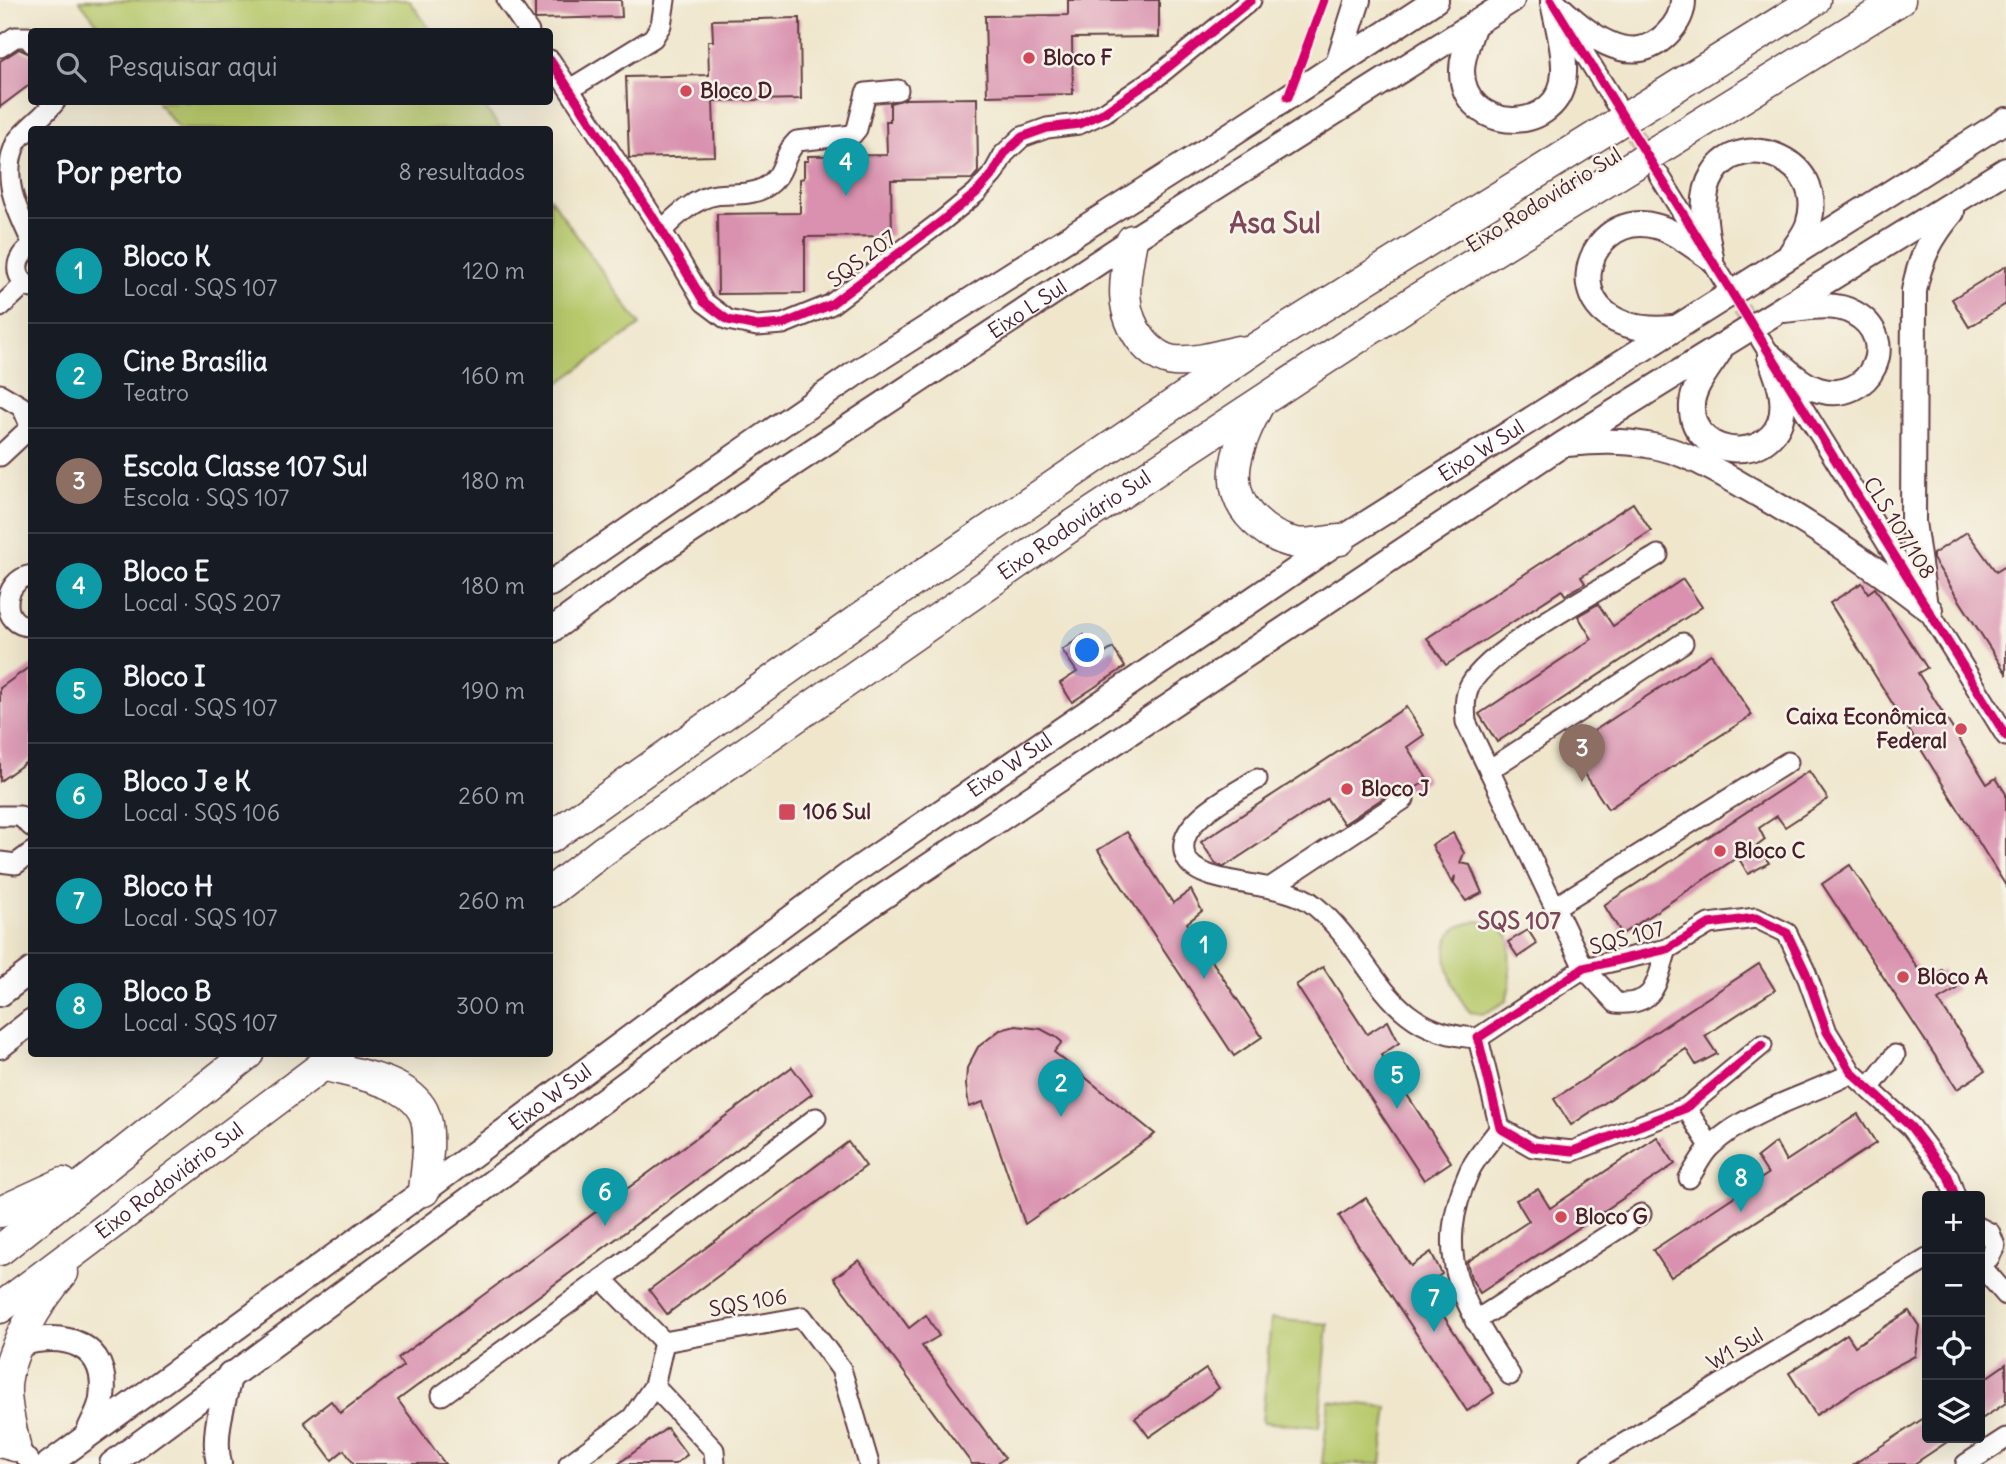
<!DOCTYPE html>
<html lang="pt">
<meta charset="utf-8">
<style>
:root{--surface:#171b24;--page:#242831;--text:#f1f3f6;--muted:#9ea1a6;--line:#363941;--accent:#d93025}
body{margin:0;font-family:Delius,sans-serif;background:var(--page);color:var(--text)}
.controls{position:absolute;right:21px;bottom:21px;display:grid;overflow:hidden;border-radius:7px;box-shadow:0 7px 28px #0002}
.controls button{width:63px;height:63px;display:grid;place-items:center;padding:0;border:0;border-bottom:2px solid var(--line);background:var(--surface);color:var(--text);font:35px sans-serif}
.you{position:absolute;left:1088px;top:651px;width:24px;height:24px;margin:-18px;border:5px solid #fff;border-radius:50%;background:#1a73e8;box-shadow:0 0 0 10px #1a73e833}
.badge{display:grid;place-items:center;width:46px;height:46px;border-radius:50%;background:var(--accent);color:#fff;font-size:23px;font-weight:700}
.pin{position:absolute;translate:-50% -58px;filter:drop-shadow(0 2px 4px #0008)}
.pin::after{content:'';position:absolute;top:37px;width:24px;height:21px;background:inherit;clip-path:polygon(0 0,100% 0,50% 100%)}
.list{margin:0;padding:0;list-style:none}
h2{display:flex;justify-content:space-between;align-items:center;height:91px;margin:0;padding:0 28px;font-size:30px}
h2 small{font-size:23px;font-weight:400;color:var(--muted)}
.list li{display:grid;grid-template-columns:46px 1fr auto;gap:21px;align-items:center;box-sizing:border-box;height:105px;padding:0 28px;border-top:2px solid var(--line)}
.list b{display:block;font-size:26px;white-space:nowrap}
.list p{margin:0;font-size:23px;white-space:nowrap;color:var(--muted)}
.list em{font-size:23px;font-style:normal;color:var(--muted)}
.icon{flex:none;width:38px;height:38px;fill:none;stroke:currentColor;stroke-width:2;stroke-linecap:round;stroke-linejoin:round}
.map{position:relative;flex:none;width:2006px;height:1464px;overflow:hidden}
.search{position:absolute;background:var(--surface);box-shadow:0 7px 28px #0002;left:28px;top:28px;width:525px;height:77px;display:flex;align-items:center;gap:18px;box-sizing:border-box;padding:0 24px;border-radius:7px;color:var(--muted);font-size:26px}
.panel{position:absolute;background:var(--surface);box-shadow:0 7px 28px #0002;left:28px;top:126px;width:525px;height:931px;border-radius:7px}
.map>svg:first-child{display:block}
.green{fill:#b7c96c;stroke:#80744c;stroke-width:2}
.building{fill:#d991af}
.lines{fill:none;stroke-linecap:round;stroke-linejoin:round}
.minor-tunnel{stroke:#cebeac;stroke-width:19;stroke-dasharray:19 10;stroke-linecap:butt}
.minor-casing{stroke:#633d43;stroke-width:23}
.major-casing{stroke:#633d43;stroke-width:28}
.highway-casing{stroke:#633d43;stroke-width:33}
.minor{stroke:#fff;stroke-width:19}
.major{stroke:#fff;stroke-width:24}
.highway{stroke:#fff;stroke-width:30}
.cycleway-casing{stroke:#f7f3e8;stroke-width:13}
.cycleway{stroke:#d6006c;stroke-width:9}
.poi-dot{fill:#d1495b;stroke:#f7f3e8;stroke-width:2.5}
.labels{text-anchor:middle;stroke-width:5;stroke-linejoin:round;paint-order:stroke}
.poi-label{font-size:21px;font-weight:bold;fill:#4a1f2b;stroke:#f7f3e8;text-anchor:start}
.street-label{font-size:21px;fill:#4a1f2b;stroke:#f7f3e8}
.neighbourhood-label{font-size:23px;font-weight:bold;fill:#7c4759;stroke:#f7f3e8}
.district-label{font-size:28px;font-weight:bold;fill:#7c4759;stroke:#f7f3e8}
</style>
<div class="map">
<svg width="2006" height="1464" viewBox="0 0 2006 1464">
<rect width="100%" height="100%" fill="#f7f3e8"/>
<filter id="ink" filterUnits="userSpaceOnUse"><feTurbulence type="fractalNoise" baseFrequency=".0143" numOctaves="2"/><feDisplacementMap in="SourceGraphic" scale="14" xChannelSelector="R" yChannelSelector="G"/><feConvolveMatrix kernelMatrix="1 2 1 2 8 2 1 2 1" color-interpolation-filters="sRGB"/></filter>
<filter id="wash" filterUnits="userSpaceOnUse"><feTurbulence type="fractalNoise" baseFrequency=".00686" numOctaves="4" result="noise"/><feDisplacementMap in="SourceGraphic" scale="28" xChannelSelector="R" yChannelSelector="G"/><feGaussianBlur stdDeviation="1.57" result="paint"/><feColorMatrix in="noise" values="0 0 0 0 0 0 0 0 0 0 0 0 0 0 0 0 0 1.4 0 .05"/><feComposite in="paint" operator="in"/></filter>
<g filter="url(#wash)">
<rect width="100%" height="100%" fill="#efe6cc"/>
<!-- green -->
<g class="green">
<polygon points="79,0 409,0 431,31 103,31"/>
<polygon points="157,102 481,102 501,129 179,129"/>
<polygon points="550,198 640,325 550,389"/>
<path d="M1478 921 1498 925 1509 937 1510 985 1506 1001 1484 1014 1470 1012C1454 994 1433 947 1457 928 1462 924 1472 923 1478 921Z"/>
<polygon points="1271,1319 1328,1324 1319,1427 1262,1422"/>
<polygon points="1329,1401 1388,1407 1381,1464 1322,1464"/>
</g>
<g id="blocks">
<!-- building -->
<g class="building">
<polygon points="535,0 621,0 622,17 535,19"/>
<polygon points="1068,0 1159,0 1159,37 1072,38 1073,94 987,96 985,16 1068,15"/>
<polygon points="800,18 801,99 713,101 715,156 629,158 626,77 709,75 708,41 713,41 712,20"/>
<polygon points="19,49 32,55 32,83 0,107 0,61"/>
<polygon points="977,98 978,172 972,179 891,180 892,236 805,237 805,293 718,294 717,214 800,213 800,179 804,178 804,161 808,161 808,156 887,155 886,121 890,121 890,103 906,99"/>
<polygon points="2006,266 2006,304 1969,327 1952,299"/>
<polygon points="1633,503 1651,531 1581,577 1585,583 1565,595 1562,590 1446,665 1427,638"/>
<polygon points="1967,532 1996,572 2006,566 2006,673 1933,559 1933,554"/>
<polygon points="1683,579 1702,607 1497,742 1479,714 1592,639 1578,616 1598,604 1613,626"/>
<polygon points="1862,583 1868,593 1875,588 1927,668 1918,673 1987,784 1996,778 2006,794 2006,886 1830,603"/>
<polygon points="1084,635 1099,657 1113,648 1125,667 1072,702 1060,683 1077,672 1062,650"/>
<polygon points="1711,654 1752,715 1608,809 1568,748"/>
<polygon points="32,665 32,758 0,781 0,688"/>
<polygon points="1406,707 1424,735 1407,747 1428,780 1412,790 1404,787 1397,789 1344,824 1327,799 1224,867 1216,864 1201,842"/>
<polygon points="1809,771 1828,799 1785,827 1777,816 1759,828 1765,840 1757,846 1769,863 1748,874 1738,857 1622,934 1604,905"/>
<polygon points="1127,832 1173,903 1191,890 1202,911 1187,923 1262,1037 1234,1056 1098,850"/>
<polygon points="1453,833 1464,853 1460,863 1470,865 1482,893 1466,901 1454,884 1455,876 1452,883 1432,845"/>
<polygon points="1850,865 1926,981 1942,970 1957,989 1938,1000 1985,1071 1957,1089 1822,884"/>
<polygon points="1528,930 1537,944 1518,957 1508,942"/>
<polygon points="1759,964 1775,990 1705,1036 1717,1054 1696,1065 1686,1049 1571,1125 1554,1099"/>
<polygon points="1323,967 1367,1034 1388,1021 1399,1043 1381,1055 1451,1162 1424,1180 1296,985"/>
<polygon points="1016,1026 1041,1029 1056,1037 1062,1042 1054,1052 1155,1134 1025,1224 983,1102 969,1107 966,1085 967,1068 978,1047 1000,1030"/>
<polygon points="792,1067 812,1094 398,1400 445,1464 354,1464 344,1450 332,1460 304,1422 331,1401 340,1413 403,1366 398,1358"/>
<polygon points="1858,1114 1876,1143 1671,1277 1653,1250 1768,1174 1757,1157 1776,1142 1786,1161"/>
<polygon points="1657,1137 1675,1164 1480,1293 1471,1278 1467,1262 1529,1221 1516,1200 1538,1189 1550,1208"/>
<polygon points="848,1142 866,1166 667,1314 649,1290"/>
<polygon points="1366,1198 1411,1266 1431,1252 1442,1274 1424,1286 1494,1393 1467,1411 1339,1216"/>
<polygon points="859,1260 909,1328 926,1315 939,1336 922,1346 1005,1458 996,1464 972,1464 834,1278"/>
<polygon points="1909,1311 1919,1326 1915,1356 1873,1378 1816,1415 1789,1373 1847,1334 1855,1346"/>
<polygon points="2006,1364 2006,1403 1980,1420 1980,1382"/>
<polygon points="1206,1369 1219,1388 1149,1437 1135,1418"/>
<polygon points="1927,1416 1927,1438 1953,1438 1914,1464 1854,1464"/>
<polygon points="667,1428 687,1455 675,1464 618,1464"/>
</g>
</g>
</g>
<g filter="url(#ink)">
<use href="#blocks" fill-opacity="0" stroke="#633d43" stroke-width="2"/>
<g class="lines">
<!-- minor-tunnel -->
<g class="minor-tunnel">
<polyline points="1619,110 1653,165"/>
<polyline points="1726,284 1760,339"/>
</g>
<defs>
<g id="minor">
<polyline points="507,0 529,32"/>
<polyline points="1561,16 1615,103"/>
<polyline points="0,47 15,37 28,37 32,43"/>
<polyline points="550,60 662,231 704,302 728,320 757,326 783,324 830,305 943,220 976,193 993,174 1004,154 1022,137 1047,128 1079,124 1105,112 1155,78 1251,0"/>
<polyline points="570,89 653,38 661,25 665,0"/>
<polyline points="1659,175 1726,284"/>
<path d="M662 231C674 217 697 197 716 195 732 193 749 196 764 188 787 175 781 156 797 141L852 135 857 129 866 93 898 90"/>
<path d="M32 242C16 209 0 175 17 141 28 127 44 116 55 102"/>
<path d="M32 246C14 257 12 278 32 288"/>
<polyline points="0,307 24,285"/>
<polyline points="1761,340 2006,736"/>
<polyline points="0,394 22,407 32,430"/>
<polyline points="0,456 31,427"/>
<path d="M1658 555C1615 582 1492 645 1470 685 1464 697 1465 710 1466 722L1584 968 1616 1003C1657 1006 1656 982 1667 949"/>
<path d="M32 575C0 580 0 628 32 626"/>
<polyline points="1489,770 1683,643"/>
<path d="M1257 779C1234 794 1174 822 1185 855 1195 889 1282 878 1314 905 1376 956 1382 1034 1478 1038"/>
<polyline points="0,816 20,816 32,827"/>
<polyline points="0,862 16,864 32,852"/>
<polyline points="1271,887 1404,799"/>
<polyline points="1555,907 1788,762"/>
<polyline points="1762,1045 1686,1108 1573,1151 1533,1147 1500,1128 1478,1038 1584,968 1667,949 1709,924 1756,918 1787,933 1806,973 1827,1032 1852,1073 1911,1127 1948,1176 1955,1196"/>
<polyline points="1870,1087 1895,1055"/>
<polyline points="1686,1108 1710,1146"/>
<polyline points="816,1118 602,1279 664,1342 802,1317 841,1369 869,1464"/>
<path d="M1500 1128C1490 1142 1476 1157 1469 1172 1431 1258 1464 1304 1510 1375"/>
<path d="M1689 1178C1696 1168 1702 1154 1711 1146 1750 1109 1806 1097 1852 1073"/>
<polyline points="1980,1228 1990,1233 1995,1246 1989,1258 1980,1261"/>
<polyline points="1980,1265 2006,1295"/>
<polyline points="1475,1321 1641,1214"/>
<polyline points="654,1386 714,1450 715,1464"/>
<polyline points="442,1395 602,1279"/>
<polyline points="9,1438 30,1462"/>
<polyline points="569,1464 632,1418 654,1386 664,1342"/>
<polyline points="1590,1464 1927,1259"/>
<polyline points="1966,1464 2006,1438"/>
</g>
<g id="major">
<path d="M1553 2C1582 29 1628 73 1667 34 1676 25 1683 13 1683 0"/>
<path d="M1474 24C1469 40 1462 55 1462 71 1462 134 1562 138 1564 72 1565 49 1557 24 1553 2"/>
<polyline points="1338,63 1358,0"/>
<path d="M1711 258C1706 232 1698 198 1713 174 1742 126 1830 161 1808 225 1805 234 1797 244 1791 253"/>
<path d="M1673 328C1546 339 1581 207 1655 226 1675 231 1694 247 1711 258"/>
<path d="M1719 352C1710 367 1693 386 1692 404 1688 464 1790 467 1782 398 1781 384 1774 370 1770 356"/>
<path d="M1770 356C1785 368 1801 385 1819 390 1870 405 1902 339 1854 313 1834 301 1806 308 1784 310"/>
<path d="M1567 444C1593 442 1620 440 1647 445 1683 450 1717 471 1749 489 1813 525 1872 565 1930 610"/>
<polyline points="550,584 856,373 1204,152 1436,0"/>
<path d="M1924 599 1913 522 1914 291C1920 258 1931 237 1952 212"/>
<path id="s1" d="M550 631 649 559 1132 240 1512 0"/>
<polyline points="0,994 32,970"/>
<polyline points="0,1046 32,1021"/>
<path d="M20 1344C62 1331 110 1342 102 1398 101 1410 92 1423 88 1434"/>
<path id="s2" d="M49 1464 424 1191 849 875 1340 540 2006 120"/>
<polyline points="112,1464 737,1001 878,900 1563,444 2006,170"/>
<path d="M219 1464C212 1434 223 1403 230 1374"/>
</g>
<g id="highway">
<path d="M1132 240C1125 277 1117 310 1143 342 1150 351 1163 360 1174 361 1196 363 1217 356 1238 351"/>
<path d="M1259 404C1240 441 1218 485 1254 520 1265 531 1279 540 1296 543 1309 545 1326 541 1340 540"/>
<polyline points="550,838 880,604 1259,346 1815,0"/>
<path id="s3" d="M550 892 603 851 1070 527 1420 297 1900 0"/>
<path d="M323 1065C354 1074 407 1080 423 1111 433 1130 426 1170 424 1191"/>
<polyline points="0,1212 63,1183"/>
<polyline points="0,1250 248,1054"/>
<path id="s4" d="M0 1308 338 1054"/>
<path d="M0 1442 15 1446C11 1426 5 1405 6 1386 8 1351 40 1299 63 1273"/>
</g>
</defs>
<!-- minor casing -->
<use href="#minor" class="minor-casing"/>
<!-- major casing -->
<use href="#major" class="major-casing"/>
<!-- highway casing -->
<use href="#highway" class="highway-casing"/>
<!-- minor -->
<use href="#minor" class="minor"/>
<!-- major -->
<use href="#major" class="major"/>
<!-- highway -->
<use href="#highway" class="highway"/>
<defs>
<g id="cycleway">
<polyline points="1551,0 2006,736"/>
<polyline points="550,60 662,231 704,302 728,320 757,326 783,324 830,305 943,220 976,193 993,174 1004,154 1022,137 1047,128 1079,124 1105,112 1155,78 1251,0"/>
<polyline points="1288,97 1324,0"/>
<polyline points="1762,1045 1686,1108 1573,1151 1533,1147 1500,1128 1478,1038 1584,968 1667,949 1709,924 1756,918 1787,933 1806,973 1827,1032 1852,1073 1911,1127 1948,1176 1955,1196"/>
</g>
</defs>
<!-- cycleway casing -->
<use href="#cycleway" class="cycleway-casing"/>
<!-- cycleway -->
<use href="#cycleway" class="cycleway"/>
</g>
</g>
<!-- markers -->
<g class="poi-dot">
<circle cx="1029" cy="58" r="7"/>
<circle cx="686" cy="91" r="7"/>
<circle cx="1961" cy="729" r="7"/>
<circle cx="1347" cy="789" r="7"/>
<rect x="778" y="803" width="18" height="18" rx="3.5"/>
<circle cx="1720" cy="851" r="7"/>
<circle cx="1903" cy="977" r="7"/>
<circle cx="1561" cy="1217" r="7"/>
</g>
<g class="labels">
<!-- poi labels -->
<g class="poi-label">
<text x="1043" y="65">Bloco F</text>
<text x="700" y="98">Bloco D</text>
<text x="1947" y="724" text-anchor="end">Caixa Econômica<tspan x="1947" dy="24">Federal</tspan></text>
<text x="1361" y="796">Bloco J</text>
<text x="803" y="819">106 Sul</text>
<text x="1734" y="858">Bloco C</text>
<text x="1917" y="984">Bloco A</text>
<text x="1575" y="1224">Bloco G</text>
</g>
<!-- street labels -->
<g class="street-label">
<text transform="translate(1544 200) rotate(-32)" y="7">Eixo Rodoviário Sul</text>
<text transform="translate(862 259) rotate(-37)" y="7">SQS 207</text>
<text dy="7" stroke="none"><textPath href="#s1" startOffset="576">Eixo L Sul</textPath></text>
<text dy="7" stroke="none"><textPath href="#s2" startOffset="1755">Eixo W Sul</textPath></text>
<text dy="7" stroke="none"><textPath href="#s3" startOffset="640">Eixo Rodoviário Sul</textPath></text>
<text transform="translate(1899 528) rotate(58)" y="7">CLS 107/108</text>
<text dy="7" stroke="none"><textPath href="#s2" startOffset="1188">Eixo W Sul</textPath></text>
<text transform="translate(1627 938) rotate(-15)" y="7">SQS 107</text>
<text dy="7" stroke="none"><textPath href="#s2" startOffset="621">Eixo W Sul</textPath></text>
<text dy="7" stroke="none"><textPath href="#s4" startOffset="212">Eixo Rodoviário Sul</textPath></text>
<text transform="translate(748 1303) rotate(-10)" y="7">SQS 106</text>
<text transform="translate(1735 1349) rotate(-31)" y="7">W1 Sul</text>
</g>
<!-- neighbourhood labels -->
<g class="neighbourhood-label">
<text x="1519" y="929">SQS 107</text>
</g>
<!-- district labels -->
<g class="district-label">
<text x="1275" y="233">Asa Sul</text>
</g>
</g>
</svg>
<div class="controls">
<button>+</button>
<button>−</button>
<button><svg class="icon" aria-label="locate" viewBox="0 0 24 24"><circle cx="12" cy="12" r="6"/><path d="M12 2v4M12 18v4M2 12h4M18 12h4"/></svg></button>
<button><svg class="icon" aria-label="layers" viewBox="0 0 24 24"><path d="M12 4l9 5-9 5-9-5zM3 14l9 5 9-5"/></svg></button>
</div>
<div class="you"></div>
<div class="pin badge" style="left:1204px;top:979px;background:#0f9aa8">1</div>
<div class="pin badge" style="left:1061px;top:1117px;background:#0f9aa8">2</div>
<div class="pin badge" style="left:1582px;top:782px;background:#8d6e63">3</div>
<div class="pin badge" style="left:846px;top:196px;background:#0f9aa8">4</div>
<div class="pin badge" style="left:1397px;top:1109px;background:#0f9aa8">5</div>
<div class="pin badge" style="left:605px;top:1226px;background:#0f9aa8">6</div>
<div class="pin badge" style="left:1434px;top:1332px;background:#0f9aa8">7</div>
<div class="pin badge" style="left:1741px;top:1212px;background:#0f9aa8">8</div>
<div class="search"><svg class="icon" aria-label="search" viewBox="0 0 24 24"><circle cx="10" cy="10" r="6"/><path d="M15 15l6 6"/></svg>Pesquisar aqui</div>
<section class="panel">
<h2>Por perto<small>8 resultados</small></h2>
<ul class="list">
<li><span class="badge" style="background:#0f9aa8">1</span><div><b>Bloco K</b><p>Local · SQS 107</p></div><em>120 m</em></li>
<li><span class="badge" style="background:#0f9aa8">2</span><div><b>Cine Brasília</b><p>Teatro</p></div><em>160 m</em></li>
<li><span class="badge" style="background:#8d6e63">3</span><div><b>Escola Classe 107 Sul</b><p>Escola · SQS 107</p></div><em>180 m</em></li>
<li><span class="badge" style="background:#0f9aa8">4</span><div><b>Bloco E</b><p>Local · SQS 207</p></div><em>180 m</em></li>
<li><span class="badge" style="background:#0f9aa8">5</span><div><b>Bloco I</b><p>Local · SQS 107</p></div><em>190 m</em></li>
<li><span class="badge" style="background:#0f9aa8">6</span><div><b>Bloco J e K</b><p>Local · SQS 106</p></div><em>260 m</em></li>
<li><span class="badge" style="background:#0f9aa8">7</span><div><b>Bloco H</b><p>Local · SQS 107</p></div><em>260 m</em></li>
<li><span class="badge" style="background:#0f9aa8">8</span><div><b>Bloco B</b><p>Local · SQS 107</p></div><em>300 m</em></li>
</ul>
</section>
</div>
